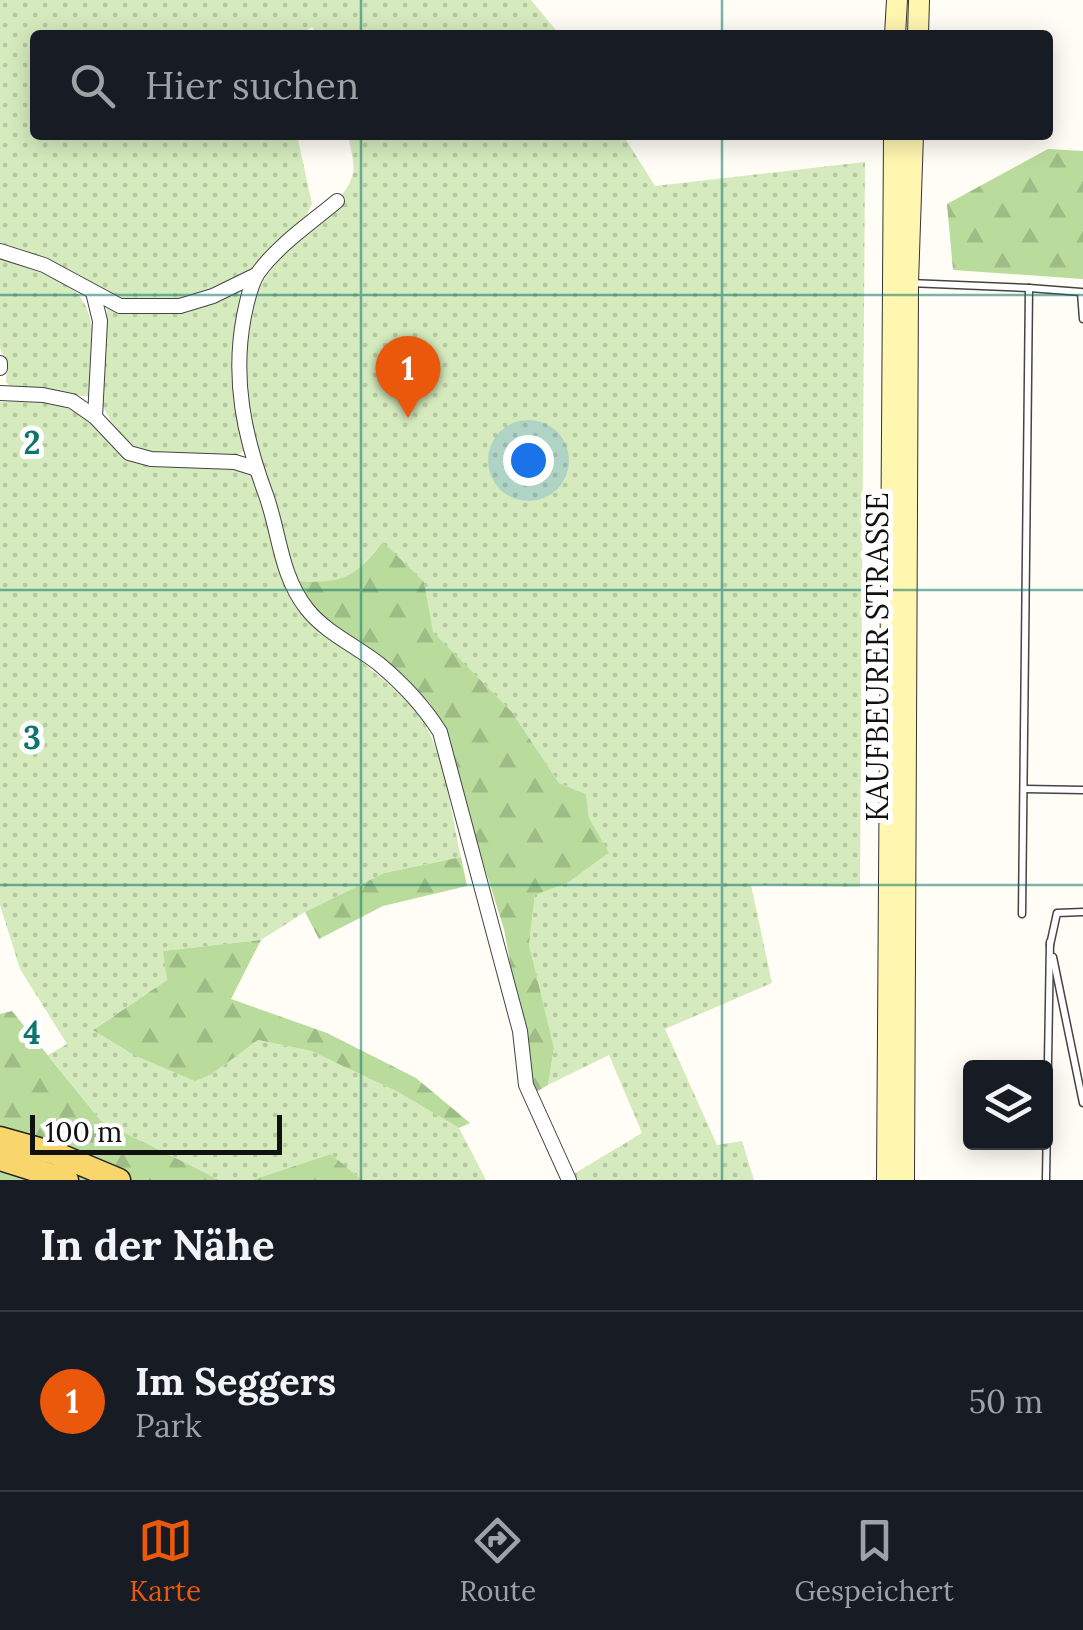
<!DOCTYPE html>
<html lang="de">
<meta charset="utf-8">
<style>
:root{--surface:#171b24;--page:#20242c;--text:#f1f3f6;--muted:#9ea1a6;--line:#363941;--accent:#ea580c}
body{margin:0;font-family:Lora,serif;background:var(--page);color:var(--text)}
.controls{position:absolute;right:30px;bottom:30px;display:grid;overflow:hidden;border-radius:10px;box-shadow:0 5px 25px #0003}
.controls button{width:90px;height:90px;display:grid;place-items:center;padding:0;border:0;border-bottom:2px solid var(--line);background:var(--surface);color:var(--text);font:50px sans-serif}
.scale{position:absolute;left:30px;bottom:25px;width:252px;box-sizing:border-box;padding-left:10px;border:5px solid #111;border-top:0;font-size:28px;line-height:35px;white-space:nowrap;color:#111;-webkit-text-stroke:8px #fff;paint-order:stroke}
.you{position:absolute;left:528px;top:460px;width:35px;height:35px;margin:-25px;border:8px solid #fff;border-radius:50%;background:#1a73e8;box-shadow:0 0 0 15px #1a73e833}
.badge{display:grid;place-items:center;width:65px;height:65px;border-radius:50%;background:var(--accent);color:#fff;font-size:32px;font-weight:700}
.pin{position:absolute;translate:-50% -82px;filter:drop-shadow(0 2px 5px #0008)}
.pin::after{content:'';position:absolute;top:52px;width:35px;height:30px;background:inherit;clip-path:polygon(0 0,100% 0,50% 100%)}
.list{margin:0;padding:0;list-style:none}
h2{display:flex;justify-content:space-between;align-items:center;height:130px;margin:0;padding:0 40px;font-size:42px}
h2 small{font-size:32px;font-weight:400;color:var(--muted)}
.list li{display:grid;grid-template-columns:65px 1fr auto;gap:30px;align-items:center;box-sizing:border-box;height:180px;padding:0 40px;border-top:2px solid var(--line)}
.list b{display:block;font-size:38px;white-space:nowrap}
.list p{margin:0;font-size:32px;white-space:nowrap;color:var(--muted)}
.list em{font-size:32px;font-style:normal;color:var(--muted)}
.icon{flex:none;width:55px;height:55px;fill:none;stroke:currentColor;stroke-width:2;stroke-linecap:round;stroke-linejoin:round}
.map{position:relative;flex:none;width:1083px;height:1180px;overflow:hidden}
.search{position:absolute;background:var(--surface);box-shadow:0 5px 25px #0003;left:30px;right:30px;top:30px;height:110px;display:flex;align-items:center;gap:25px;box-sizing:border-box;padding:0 35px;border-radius:10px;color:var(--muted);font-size:38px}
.sheet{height:310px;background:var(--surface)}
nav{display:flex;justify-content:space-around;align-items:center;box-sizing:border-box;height:140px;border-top:2px solid var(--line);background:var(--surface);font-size:28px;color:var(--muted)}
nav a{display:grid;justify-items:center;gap:5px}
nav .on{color:var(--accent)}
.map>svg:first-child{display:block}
.grass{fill:url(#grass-dots)}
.forest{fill:url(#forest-firs)}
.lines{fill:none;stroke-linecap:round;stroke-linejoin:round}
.lane-casing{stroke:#444;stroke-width:9}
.street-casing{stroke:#444;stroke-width:16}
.secondary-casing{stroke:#333;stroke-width:22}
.primary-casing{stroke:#222;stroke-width:25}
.lane{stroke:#fff;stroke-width:6}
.street{stroke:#fff;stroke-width:14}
.secondary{stroke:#fff6b0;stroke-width:20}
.primary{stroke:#f9d66b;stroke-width:22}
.grid{fill:none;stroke:#0f766e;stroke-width:2.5;stroke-opacity:0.55}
.labels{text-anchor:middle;stroke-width:10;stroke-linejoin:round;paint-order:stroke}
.street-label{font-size:30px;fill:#111;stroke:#fff}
.grid-label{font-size:32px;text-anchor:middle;font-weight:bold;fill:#0f766e;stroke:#fff;stroke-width:10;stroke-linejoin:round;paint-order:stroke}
</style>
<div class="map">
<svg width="1083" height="1180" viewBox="0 0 1083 1180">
<defs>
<pattern id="grass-dots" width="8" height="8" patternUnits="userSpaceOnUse" patternTransform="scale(2.5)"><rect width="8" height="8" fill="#d5ebbd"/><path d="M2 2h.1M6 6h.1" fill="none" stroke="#b6c8a1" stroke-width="1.8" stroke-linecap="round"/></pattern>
<pattern id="forest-firs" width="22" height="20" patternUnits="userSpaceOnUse" patternTransform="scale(2.5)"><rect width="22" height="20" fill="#b9dc9c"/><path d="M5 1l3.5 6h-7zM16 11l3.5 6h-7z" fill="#9ebc85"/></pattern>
</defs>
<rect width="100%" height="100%" fill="#fffdf5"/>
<!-- grass -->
<g class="grass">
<polygon points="0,0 531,0 560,35 318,35 312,27 300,35 35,35 35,135 297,135 312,204 303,221 251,269 211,289 179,299 121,300 76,273 0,245"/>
<path d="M348 135H623L655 186 865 162 860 887 751 885 772 983 665 1029 717 1145 742 1141 754 1180H575L572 1175 642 1133 609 1055 548 1085 554 1048 529 944 535 894 569 882 608 854 589 818 586 794 559 783 512 712 432 632 424 582 383 543C348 579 351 585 296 581 271 503 226 387 252 306 261 275 289 249 311 226 326 211 348 195 353 173 355 162 350 146 348 135Z"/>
<path d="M0 257C96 283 97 306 92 397L12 388 6 382 7 364 0 348Z"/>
<path d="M239 289 240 304 232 378 244 450 238 455 154 454 132 447 119 435 103 407 107 307C154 324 195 307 239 289Z"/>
<path d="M42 400C60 405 76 410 90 422 114 441 112 459 149 466 178 472 221 455 247 473 276 495 267 550 283 580 314 638 376 663 417 713 444 745 451 815 461 857L384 873 305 912 261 940 164 951 167 980 94 1029 212 1074 258 1040 311 1051 396 1091 459 1128 486 1180H362L331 1154 252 1180H220L101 1121 48 1055 67 1044 20 969 0 905V402Z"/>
</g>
<!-- forest -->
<g class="forest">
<polygon points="1048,149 1083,151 1083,279 953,270 947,204"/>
<path d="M383 542 424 582 433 632 512 712 559 783 586 794 589 818 609 853 569 882 535 895 529 944 554 1048 548 1085 534 1093 504 929 461 793 446 730 429 702 382 658 327 623 309 605 296 581C343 584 354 578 383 542Z"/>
<polygon points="461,857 467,886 383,906 319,939 305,912 384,873"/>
<polygon points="261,940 231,999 327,1033 416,1078 470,1123 459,1128 396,1091 311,1051 258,1040 212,1074 195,1081 136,1056 93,1030 167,980 163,951"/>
<polygon points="12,1011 101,1121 220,1180 0,1180 0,1014"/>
<polygon points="331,1154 362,1180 252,1180"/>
</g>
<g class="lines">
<defs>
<g id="lane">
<polyline points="909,283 1029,288 1022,914"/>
<polyline points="1029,288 1081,292 1083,319"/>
<polyline points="1025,789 1083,790"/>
<polyline points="1050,945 1057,913 1083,912"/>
<polyline points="1053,957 1083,1103"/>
<polyline points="1046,1180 1050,942"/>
</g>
<g id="street">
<path d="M337 201C311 223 278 245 258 273 250 285 247 302 244 316 232 379 244 436 266 495 280 534 280 575 307 609 326 633 355 645 379 664 403 684 423 705 440 732L520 1031 526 1085 569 1180"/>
<polyline points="0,251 44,265 120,306 180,306 213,296 256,275"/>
<polyline points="93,292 100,321 95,417"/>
<polyline points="0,363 0,368"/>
<polyline points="0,393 43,395 72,401 95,417 129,453 151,459 235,462 254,468"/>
</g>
<g id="secondary">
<polyline points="895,35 897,0"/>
<polyline points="918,35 919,0"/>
<polyline points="887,1180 894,135"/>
<polyline points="904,1180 908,283 913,135"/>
</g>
<g id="primary">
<polyline points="0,1138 57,1154 119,1180"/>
<polyline points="0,1159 67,1180"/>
</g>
</defs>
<!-- lane casing -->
<use href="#lane" class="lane-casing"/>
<!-- street casing -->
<use href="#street" class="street-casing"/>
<!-- secondary casing -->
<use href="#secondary" class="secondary-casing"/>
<!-- primary casing -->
<use href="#primary" class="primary-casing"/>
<!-- lane -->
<use href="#lane" class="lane"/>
<!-- street -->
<use href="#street" class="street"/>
<!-- secondary -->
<use href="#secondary" class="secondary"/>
<!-- primary -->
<use href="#primary" class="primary"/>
</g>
<!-- grid -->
<path class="grid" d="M361 0V35M722 0V35M361 135V1180M722 135V1180M0 295H1083M0 590H1083M0 885H1083"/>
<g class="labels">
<!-- street labels -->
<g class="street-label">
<text transform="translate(878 657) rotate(-90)" y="10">KAUFBEURER STRASSE</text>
</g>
</g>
<g class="grid-label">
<text x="32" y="454">2</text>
<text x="32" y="749">3</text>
<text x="32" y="1044">4</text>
</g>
</svg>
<div class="controls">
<button><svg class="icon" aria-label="layers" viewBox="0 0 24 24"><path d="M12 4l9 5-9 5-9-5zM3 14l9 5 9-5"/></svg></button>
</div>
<div class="scale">100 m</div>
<div class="you"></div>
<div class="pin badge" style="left:408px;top:418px">1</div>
<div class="search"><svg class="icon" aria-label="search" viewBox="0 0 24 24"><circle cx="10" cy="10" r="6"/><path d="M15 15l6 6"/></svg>Hier suchen</div>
</div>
<section class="sheet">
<h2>In der Nähe<small></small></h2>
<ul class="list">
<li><span class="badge">1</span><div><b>Im Seggers</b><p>Park</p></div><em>50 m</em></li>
</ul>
</section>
<nav>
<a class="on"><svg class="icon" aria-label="map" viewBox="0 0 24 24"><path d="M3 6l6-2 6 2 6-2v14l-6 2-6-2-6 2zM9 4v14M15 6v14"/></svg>Karte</a>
<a><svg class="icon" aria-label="directions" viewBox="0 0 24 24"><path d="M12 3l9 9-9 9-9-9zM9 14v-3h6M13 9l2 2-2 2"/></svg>Route</a>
<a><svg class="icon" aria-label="saved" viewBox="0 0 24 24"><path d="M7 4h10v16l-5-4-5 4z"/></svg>Gespeichert</a>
</nav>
